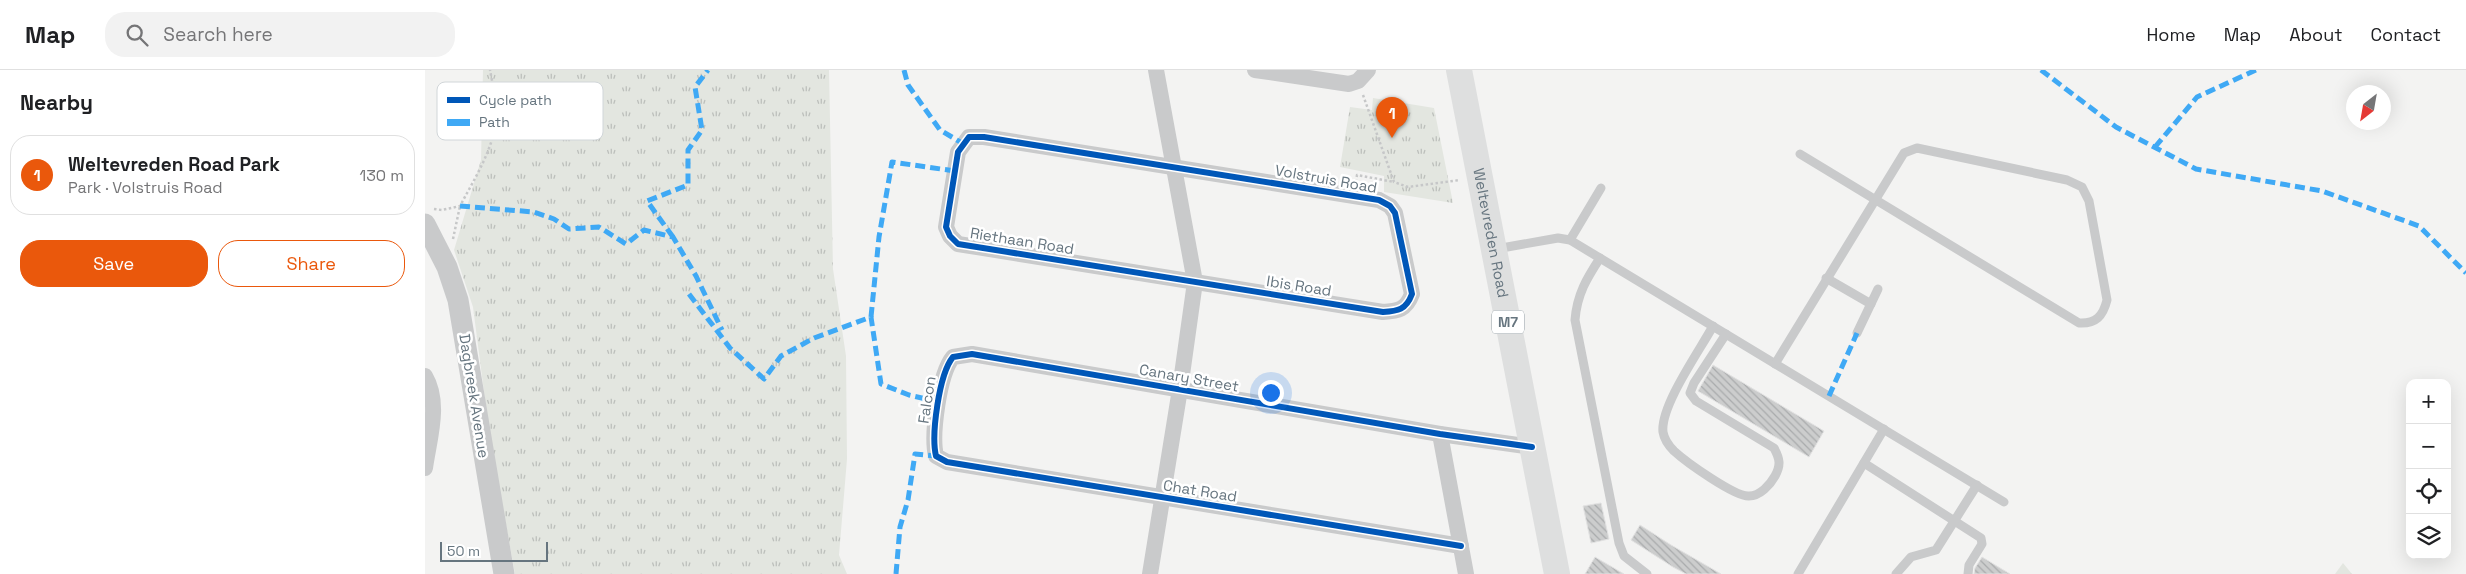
<!DOCTYPE html>
<meta charset="utf-8">
<style>
:root{--surface:#fff;--page:#f2f2f2;--text:#202124;--muted:#757577;--line:#e0e0e0;--accent:#ea580c}
body{margin:0;font-family:"Space Grotesk",sans-serif;background:var(--page);color:var(--text)}
.controls{position:absolute;right:15px;bottom:15px;display:grid;overflow:hidden;border-radius:10px;box-shadow:0 5px 20px #0002}
.controls button{width:45px;height:45px;display:grid;place-items:center;padding:0;border:0;border-bottom:1px solid var(--line);background:var(--surface);color:var(--text);font:25px sans-serif}
.compass{position:absolute;left:1921px;top:15px;width:45px;height:45px;border-radius:50%;background:var(--surface);box-shadow:0 5px 20px #0002;rotate:211deg}
.scale{position:absolute;left:15px;bottom:12px;width:108px;box-sizing:border-box;padding-left:5px;border:2px solid #66757f;border-top:0;font-size:14px;line-height:18px;white-space:nowrap;color:#66757f;-webkit-text-stroke:4px #fff;paint-order:stroke}
.you{position:absolute;left:845px;top:322px;width:18px;height:18px;margin:-12px;border:4px solid #fff;border-radius:50%;background:#1a73e8;box-shadow:0 0 0 8px #1a73e833}
.badge{display:grid;place-items:center;width:32px;height:32px;border-radius:50%;background:var(--accent);color:#fff;font-size:16px;font-weight:700}
.pin{position:absolute;translate:-50% -41px;filter:drop-shadow(0 1px 2px #0008)}
.pin::after{content:'';position:absolute;top:26px;width:18px;height:15px;background:inherit;clip-path:polygon(0 0,100% 0,50% 100%)}
.list{margin:0;padding:0;list-style:none}
h2{display:flex;justify-content:space-between;align-items:center;height:65px;margin:0;padding:0 20px;font-size:21px}
h2 small{font-size:16px;font-weight:400;color:var(--muted)}
.list li{display:grid;grid-template-columns:32px 1fr auto;gap:15px;align-items:center;box-sizing:border-box;height:80px;margin:0 10px 10px;padding:0 10px;border:1px solid var(--line);border-radius:20px}
.list b{display:block;font-size:19px;white-space:nowrap}
.list p{margin:0;font-size:16px;white-space:nowrap;color:var(--muted)}
.list em{font-size:16px;font-style:normal;color:var(--muted)}
.actions{display:flex;gap:10px;padding:15px 20px}
.actions a{flex:1;padding:11px 0;border:1px solid var(--accent);border-radius:20px;text-align:center;font-size:18px;color:var(--accent)}
.actions .main{background:var(--accent);color:#fff}
.icon{flex:none;width:28px;height:28px;fill:none;stroke:currentColor;stroke-width:2;stroke-linecap:round;stroke-linejoin:round}
.map{position:relative;flex:none;width:2041px;height:504px;overflow:hidden}
header{display:flex;align-items:center;gap:30px;box-sizing:border-box;height:70px;padding:0 25px;background:var(--surface);border-bottom:1px solid var(--line)}
header strong{font-size:24px}
nav{display:flex;gap:28px;margin-inline-start:auto;font-size:18px}
.search{width:350px;height:45px;background:var(--page);display:flex;align-items:center;gap:12px;box-sizing:border-box;padding:0 18px;border-radius:20px;color:var(--muted);font-size:19px}
main{display:flex}
aside{flex:1;background:var(--surface)}
.map>svg:first-child{display:block}
.grass{fill:url(#grass-tufts)}
.building{fill:url(#building-back-hatch);stroke:#e2e2e2}
.lines{fill:none;stroke-linecap:round;stroke-linejoin:round}
.path{stroke:#c6c7c8;stroke-width:2.5;stroke-dasharray:2.5 2.5;stroke-linecap:butt}
.service{stroke:#c9cacb;stroke-width:9}
.minor{stroke:#c9cacb;stroke-width:16}
.tertiary{stroke:#c9cacb;stroke-width:21}
.primary{stroke:#dedfdf;stroke-width:26}
.quiet{stroke:#3fa9f5;stroke-width:5;stroke-dasharray:10 5;stroke-linecap:butt}
.cycleway-casing{stroke:#fff;stroke-width:9}
.cycleway{stroke:#0057b8;stroke-width:6}
.labels{text-anchor:middle;stroke-width:5;stroke-linejoin:round;paint-order:stroke}
.shield{fill:#fff;stroke:#949ea5;stroke-width:1}
.shield-label{font-size:14px;font-weight:bold;fill:#66757f}
.street-label{font-size:15px;fill:#66757f;stroke:#fff}
.key{fill:#fff;stroke:#d1d6d9;stroke-width:1}
.key-label{font-size:14px;fill:#66757f}
</style>
<header>
<strong>Map</strong>
<div class="search"><svg class="icon" aria-label="search" viewBox="0 0 24 24"><circle cx="10" cy="10" r="6"/><path d="M15 15l6 6"/></svg>Search here</div>
<nav><a>Home</a><a>Map</a><a>About</a><a>Contact</a></nav>
</header>
<main>
<aside>
<h2>Nearby<small></small></h2>
<ul class="list">
<li><span class="badge">1</span><div><b>Weltevreden Road Park</b><p>Park · Volstruis Road</p></div><em>130 m</em></li>
</ul>
<div class="actions"><a class="main">Save</a><a>Share</a></div>
</aside>
<div class="map">
<svg width="2041" height="504" viewBox="0 0 2041 504">
<defs>
<pattern id="grass-tufts" width="24" height="20" patternUnits="userSpaceOnUse" patternTransform="scale(1.25)"><rect width="24" height="20" fill="#e3e6e0"/><path d="M3 7l-1-3M5 7V3M7 7l1-3M15 17l-1-3M17 17v-4M19 17l1-3" fill="none" stroke="#bcbfbb"/></pattern>
<pattern id="building-back-hatch" width="6" height="6" patternUnits="userSpaceOnUse" patternTransform="scale(1.25)"><rect width="6" height="6" fill="#cccdcd"/><path d="M-1 5l2 2M0 0l6 6M5-1l2 2" fill="none" stroke="#a9abac"/></pattern>
</defs>
<rect width="100%" height="100%" fill="#f3f3f2"/>
<!-- grass -->
<g class="grass">
<polygon points="58,0 404,0 408,199 421,286 422,389 414,485 422,504 90,504 65,368 48,237 29,180 56,90"/>
<polygon points="948,28 1009,38 1028,133 959,122 959,106 915,97 925,37 947,40"/>
<polygon points="1918,493 1927,504 1910,504"/>
</g>
<!-- building -->
<g class="building">
<polygon points="1288,295 1399,361 1384,387 1273,321"/>
<polygon points="1176,433 1184,469 1166,473 1158,436"/>
<polygon points="1215,455 1246,475 1296,504 1261,504 1248,497 1206,470"/>
<polygon points="1170,487 1199,504 1160,504"/>
<polygon points="1557,487 1585,504 1549,504 1550,498"/>
</g>
<g class="lines">
<!-- path -->
<g class="path">
<polyline points="938,25 969,112 983,117 1035,110"/>
<polyline points="931,112 932,105 969,112"/>
<path d="M9 139 17 140 35 136C51 106 72 74 72 38 71 26 67 12 65 0"/>
<polyline points="28,169 35,136"/>
</g>
<!-- service -->
<g class="service">
<polyline points="1145,170 1176,118"/>
<polyline points="1071,179 1133,168 1145,170 1579,432"/>
<path d="M1175 188C1162 208 1152 224 1150 250L1194 473 1199 486 1222 504"/>
<polyline points="1401,208 1446,234"/>
<path d="M1288 256C1275 280 1235 336 1238 362 1239 368 1244 376 1249 381 1261 392 1310 427 1324 426 1335 426 1345 415 1350 406 1356 395 1355 389 1349 378L1271 331 1265 323 1269 313 1301 264"/>
<polyline points="1432,263 1453,219"/>
<path d="M1350 294 1479 83 1492 78 1642 110 1657 117 1664 131 1682 230C1678 246 1671 254 1654 253L1375 84"/>
<polyline points="1439,393 1556,468 1557,474 1544,495 1543,504"/>
<polyline points="1373,504 1459,359"/>
<polyline points="1471,504 1486,487 1511,480 1552,415"/>
</g>
<!-- minor -->
<g class="minor">
<polyline points="830,0 924,14 933,11 943,0"/>
<path d="M544 67H559L954 130 965 136 970 143 987 224C981 240 973 241 958 242L533 174 525 166 521 157 533 82Z"/>
<path d="M0 306C16 333 4 369 0 398"/>
<polyline points="1015,364 1041,504"/>
<path d="M1036 476 522 392 511 386C506 365 514 304 528 287L547 284 1015 364 1107 377"/>
<polyline points="725,504 755,319 770,212 731,0"/>
</g>
<!-- tertiary -->
<polyline class="tertiary" points="0,154 22,197 33,230 79,504"/>
<!-- primary -->
<path class="primary" id="s1" d="M1034 0 1132 504"/>
<!-- quiet -->
<g class="quiet">
<polyline points="479,0 483,15 515,60 537,73"/>
<polyline points="1616,0 1691,57 1771,99 1897,121 1994,156 2041,203"/>
<polyline points="1730,77 1772,27 1831,0"/>
<polyline points="35,136 109,142 129,149 144,159 174,157 201,174 219,160 248,167 271,206 297,260"/>
<polyline points="248,167 222,131 263,115 263,80 277,60 270,17 283,0"/>
<polyline points="264,224 305,278 339,309 356,286 389,268 446,247 456,314 484,325 514,332"/>
<polyline points="446,247 454,167 467,92 530,101"/>
<polyline points="1404,326 1432,263"/>
<polyline points="471,504 475,457 483,430 490,384 511,386"/>
</g>
<defs>
<g id="cycleway">
<path d="M544 67H559L954 130 965 136 970 143 987 224C981 240 973 241 958 242L533 174 525 166 521 157 533 82Z"/>
<path d="M1036 476 522 392 511 386C506 365 514 304 528 287L547 284 1015 364 1107 377"/>
</g>
</defs>
<!-- cycleway casing -->
<use href="#cycleway" class="cycleway-casing"/>
<!-- cycleway -->
<use href="#cycleway" class="cycleway"/>
</g>
<g class="labels">
<!-- shield labels -->
<rect class="shield" x="1067" y="240.5" width="32" height="23" rx="4"/>
<g class="shield-label">
<text x="1083" y="257">M7</text>
</g>
<!-- street labels -->
<g class="street-label">
<text transform="translate(901 109) rotate(10)" y="5">Volstruis Road</text>
<text dy="5" stroke="none"><textPath href="#s1" startOffset="166">Weltevreden Road</textPath></text>
<text transform="translate(597 171) rotate(9)" y="5">Riethaan Road</text>
<text transform="translate(874 216) rotate(9)" y="5">Ibis Road</text>
<text transform="translate(764 308) rotate(10)" y="5">Canary Street</text>
<text transform="translate(49 326) rotate(81)" y="5">Dagbreek Avenue</text>
<text transform="translate(502 330) rotate(-81)" y="5">Falcon</text>
<text transform="translate(775 421) rotate(9)" y="5">Chat Road</text>
</g>
</g>
<!-- legend -->
<rect x="12" y="12" width="166" height="58" rx="8" class="key"/>
<rect x="22" y="27" width="23" height="6" fill="#0057b8"/>
<rect x="22" y="49" width="23" height="7" fill="#3fa9f5"/>
<g class="key-label">
<text x="54" y="35">Cycle path</text>
<text x="54" y="57">Path</text>
</g>
</svg>
<div class="controls">
<button>+</button>
<button>−</button>
<button><svg class="icon" aria-label="locate" viewBox="0 0 24 24"><circle cx="12" cy="12" r="6"/><path d="M12 2v4M12 18v4M2 12h4M18 12h4"/></svg></button>
<button><svg class="icon" aria-label="layers" viewBox="0 0 24 24"><path d="M12 4l9 5-9 5-9-5zM3 14l9 5 9-5"/></svg></button>
</div>
<svg class="compass" viewBox="-18 -18 36 36"><path d="M0-13l5 13h-10z" fill="#e53935"/><path d="M0 13l5-13h-10z" fill="#757577"/></svg>
<div class="scale">50 m</div>
<div class="you"></div>
<div class="pin badge" style="left:967px;top:68px">1</div>
</div>
</main>
